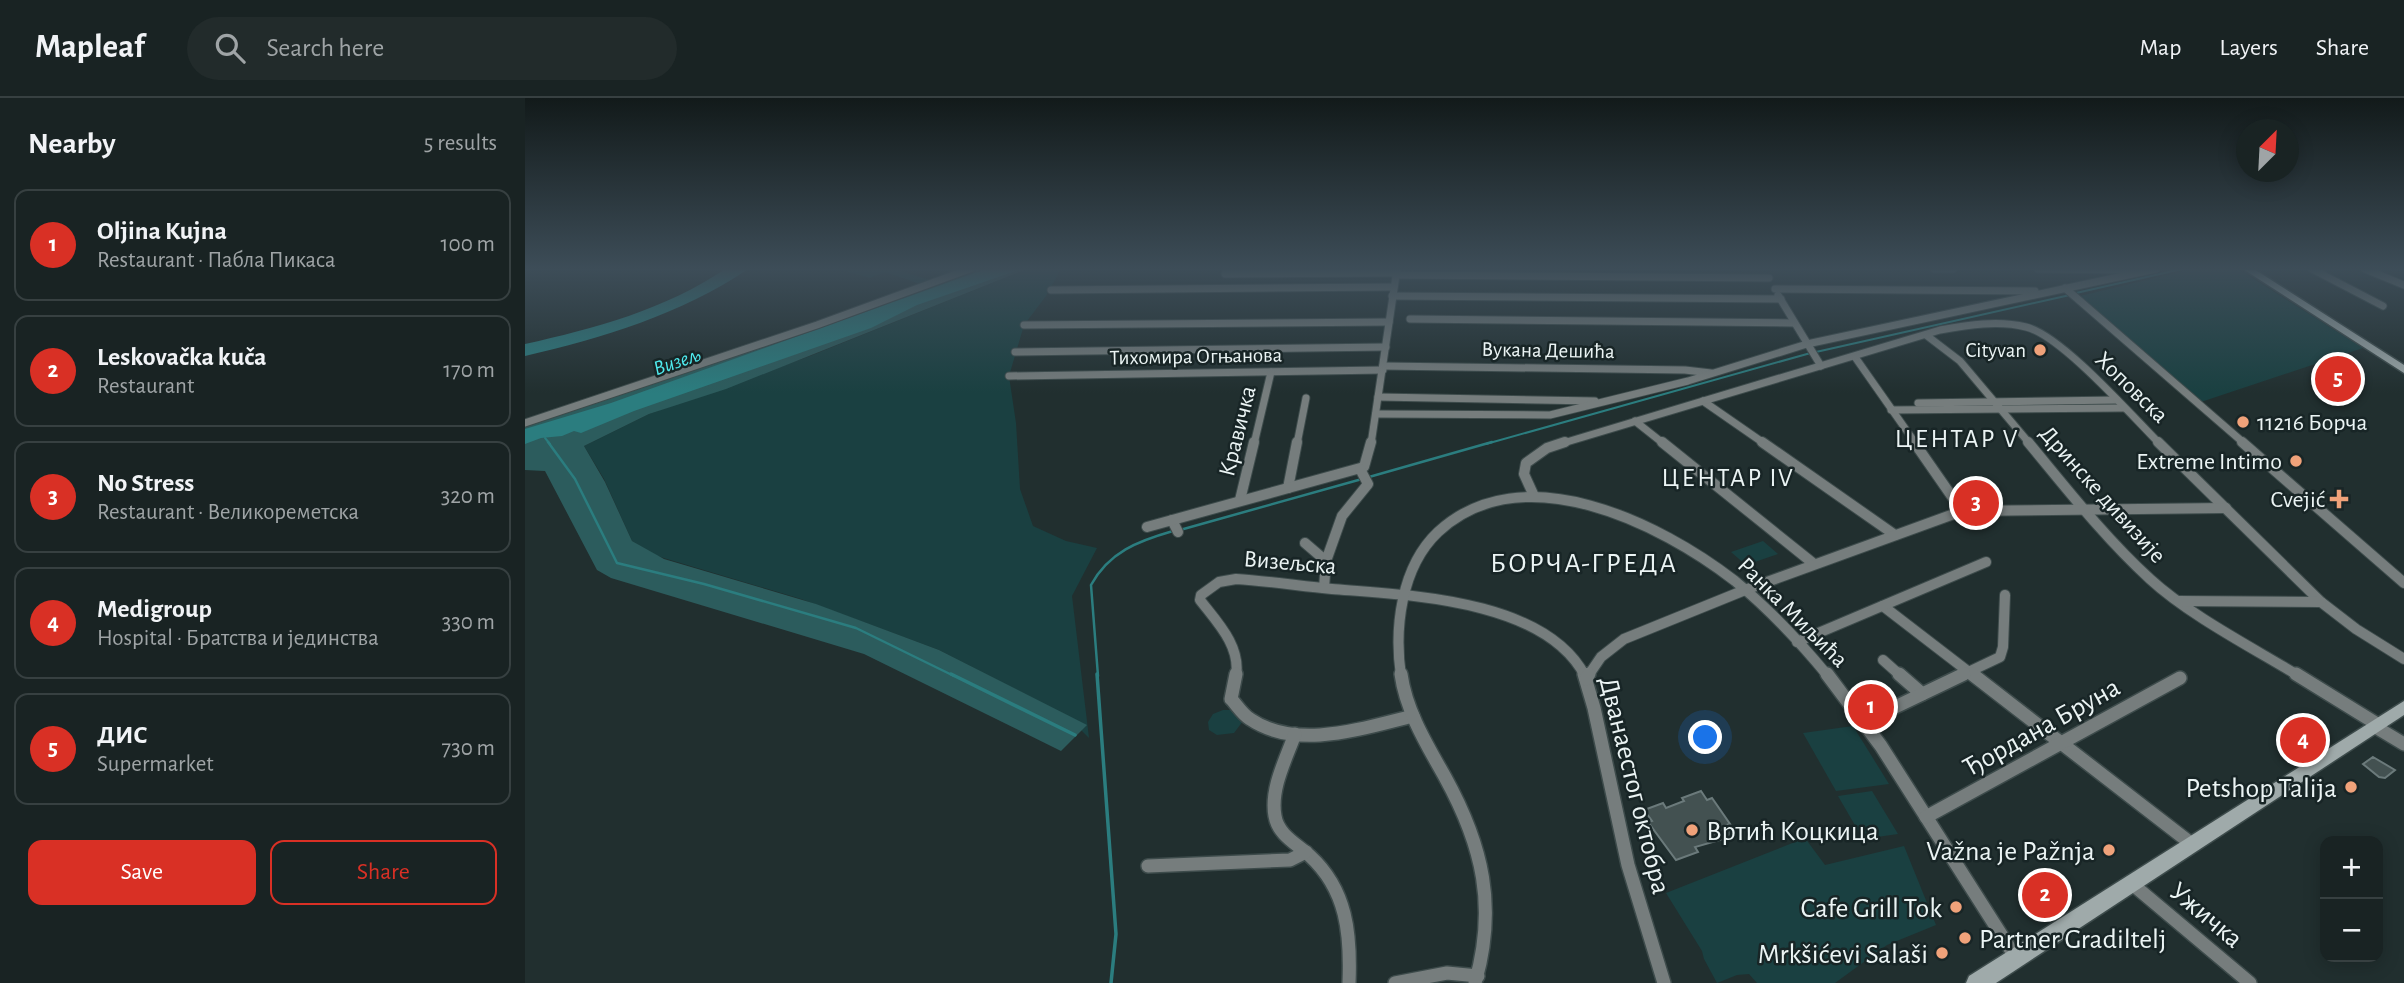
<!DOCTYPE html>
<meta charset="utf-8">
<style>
:root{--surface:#192323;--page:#222b2b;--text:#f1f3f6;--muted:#9fa4a6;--line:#374041;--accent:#d93025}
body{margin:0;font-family:"Alegreya Sans",sans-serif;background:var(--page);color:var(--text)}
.controls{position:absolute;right:21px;bottom:21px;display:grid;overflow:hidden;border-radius:14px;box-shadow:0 4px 18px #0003}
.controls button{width:63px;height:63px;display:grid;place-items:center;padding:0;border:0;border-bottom:2px solid var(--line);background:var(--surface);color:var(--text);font:35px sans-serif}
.compass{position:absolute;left:1711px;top:21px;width:63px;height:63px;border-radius:50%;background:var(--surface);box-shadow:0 4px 18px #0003;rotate:24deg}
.you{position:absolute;left:1181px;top:640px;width:24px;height:24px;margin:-18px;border:5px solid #fff;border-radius:50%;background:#1a73e8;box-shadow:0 0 0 10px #1a73e833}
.badge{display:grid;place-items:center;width:46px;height:46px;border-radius:50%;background:var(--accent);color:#fff;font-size:23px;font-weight:700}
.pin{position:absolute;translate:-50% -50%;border:4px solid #fff;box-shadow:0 2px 7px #0006}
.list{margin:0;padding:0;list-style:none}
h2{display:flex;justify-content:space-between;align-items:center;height:91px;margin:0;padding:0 28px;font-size:30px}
h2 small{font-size:23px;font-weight:400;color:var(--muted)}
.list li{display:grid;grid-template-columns:46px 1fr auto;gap:21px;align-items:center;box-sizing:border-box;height:112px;margin:0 14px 14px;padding:0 14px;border:2px solid var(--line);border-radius:14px}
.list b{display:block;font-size:26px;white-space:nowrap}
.list p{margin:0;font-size:23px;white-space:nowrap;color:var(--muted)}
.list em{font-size:23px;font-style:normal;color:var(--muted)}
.actions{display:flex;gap:14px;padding:21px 28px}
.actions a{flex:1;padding:16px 0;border:2px solid var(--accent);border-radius:14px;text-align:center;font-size:24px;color:var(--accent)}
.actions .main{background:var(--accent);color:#fff}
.icon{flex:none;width:38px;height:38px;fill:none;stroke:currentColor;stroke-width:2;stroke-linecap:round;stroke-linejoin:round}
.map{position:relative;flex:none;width:1879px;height:885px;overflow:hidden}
header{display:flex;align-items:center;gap:42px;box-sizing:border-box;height:98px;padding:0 35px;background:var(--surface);border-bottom:2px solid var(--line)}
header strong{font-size:33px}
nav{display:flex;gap:38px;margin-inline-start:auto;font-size:24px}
.search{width:490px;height:63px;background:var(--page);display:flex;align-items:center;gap:18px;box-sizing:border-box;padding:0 24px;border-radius:38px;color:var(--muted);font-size:26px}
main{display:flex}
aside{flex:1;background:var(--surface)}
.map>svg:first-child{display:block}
.green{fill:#1a4041}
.forest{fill:#2c5c5d}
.water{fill:#2b7d7f}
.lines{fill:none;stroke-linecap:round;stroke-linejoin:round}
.stream-far2{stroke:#2b7d7f;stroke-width:2}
.stream-far1{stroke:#2b7d7f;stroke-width:2.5}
.stream{stroke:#2b7d7f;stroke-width:3.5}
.building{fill:#435151;stroke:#6b7a7b;stroke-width:2}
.street-far2-casing{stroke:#3d4b4b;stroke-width:9}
.street-far1-casing{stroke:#3d4b4b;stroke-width:12}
.street-casing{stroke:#3d4b4b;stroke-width:16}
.secondary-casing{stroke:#3d4b4b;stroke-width:3}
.street-far2{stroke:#767d7d;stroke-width:7}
.street-far1{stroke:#767d7d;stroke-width:10}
.street{stroke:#767d7d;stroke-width:13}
.secondary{fill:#9faaaa;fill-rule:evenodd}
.poi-dot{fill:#f0a27a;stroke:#182526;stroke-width:2.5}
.labels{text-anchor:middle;stroke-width:5;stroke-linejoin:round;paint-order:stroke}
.far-street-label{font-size:21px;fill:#ebf4f4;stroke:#182526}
.far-poi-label{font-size:21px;fill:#ebf4f4;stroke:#182526;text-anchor:end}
.far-water-label{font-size:21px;font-style:italic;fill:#4febef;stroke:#182526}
.street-label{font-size:24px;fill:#ebf4f4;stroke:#182526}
.poi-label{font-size:24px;fill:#ebf4f4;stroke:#182526;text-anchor:end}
.neighbourhood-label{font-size:26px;letter-spacing:2px;fill:#ebf4f4;stroke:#182526}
.quarter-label{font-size:28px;letter-spacing:2px;fill:#ebf4f4;stroke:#182526}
.near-street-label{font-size:28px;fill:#ebf4f4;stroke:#182526}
.near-poi-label{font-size:28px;fill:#ebf4f4;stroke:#182526;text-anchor:end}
</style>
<header>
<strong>Mapleaf</strong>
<div class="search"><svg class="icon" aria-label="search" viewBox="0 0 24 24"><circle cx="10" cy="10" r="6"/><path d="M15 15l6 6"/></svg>Search here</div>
<nav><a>Map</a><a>Layers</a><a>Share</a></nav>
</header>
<main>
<aside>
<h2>Nearby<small>5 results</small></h2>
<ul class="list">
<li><span class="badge">1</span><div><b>Oljina Kujna</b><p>Restaurant · Пабла Пикаса</p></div><em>100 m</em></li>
<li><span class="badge">2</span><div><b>Leskovačka kuča</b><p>Restaurant</p></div><em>170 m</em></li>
<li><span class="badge">3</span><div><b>No Stress</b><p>Restaurant · Великореметска</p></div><em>320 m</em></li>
<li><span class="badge">4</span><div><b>Medigroup</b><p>Hospital · Братства и јединства</p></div><em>330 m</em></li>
<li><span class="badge">5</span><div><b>ДИС</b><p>Supermarket</p></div><em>730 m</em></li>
</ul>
<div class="actions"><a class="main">Save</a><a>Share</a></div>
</aside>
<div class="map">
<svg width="1879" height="885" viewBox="0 0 1879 885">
<rect width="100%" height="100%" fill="#212f2f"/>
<!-- green -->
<g class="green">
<polygon points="313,171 369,171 405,182 395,186 360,174 345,180"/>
<polygon points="502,171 536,171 521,198 499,227 484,278 491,325 495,391 508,428 541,443 572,450 547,498 564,640 541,617 414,552 276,501 132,458 107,443 79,381 59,348 124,316 285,258"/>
<polygon points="1667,171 1713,171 1838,250 1676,304 1555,198"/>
<polygon points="1238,443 1253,456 1221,467 1206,454"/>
<polygon points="698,612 710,612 718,623 709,635 692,637 684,632 683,624 688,616"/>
<polygon points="1328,628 1364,686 1311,693 1278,635"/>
<polygon points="1347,693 1373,736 1338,741 1313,698"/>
<polygon points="1280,740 1300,767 1379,748 1411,827 1362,847 1310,885 1232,885 1224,876 1212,877 1192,885 1179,861 1177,853 1141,795"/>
</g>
<!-- forest -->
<polygon class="forest" points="451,171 502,171 201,291 124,316 59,348 80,384 107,443 139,461 291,506 414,552 562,627 536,653 339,556 86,480 72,472 20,373 0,372 0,325"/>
<!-- water -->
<g class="water">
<path d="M200 171H223C157 216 77 240 0 258V246C68 231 142 211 200 171Z"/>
<polygon points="461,171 497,171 392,207 346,230 109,313 56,335 49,333 37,338 16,340 0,346 0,331 86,305"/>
</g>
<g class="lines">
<!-- stream-far2 -->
<g class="stream-far2">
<polyline points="1551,195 1657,171"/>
<polyline points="20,340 25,346"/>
<polyline points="961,346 1282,256 1545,197"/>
</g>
<!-- stream-far1 -->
<g class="stream-far1">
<polyline points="23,344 50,381 92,465 179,486 331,530 429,578"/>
<polyline points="844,379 967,344"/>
<polyline points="655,432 837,381"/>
<path d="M573 578 566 487C584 454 613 443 648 433"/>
</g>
<!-- stream -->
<g class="stream">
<polyline points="426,576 550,637"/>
<polyline points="572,576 591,836 586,885"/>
</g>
</g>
<!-- building -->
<g class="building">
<polygon points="1848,659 1870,672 1860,680 1854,679 1838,666"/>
<polygon points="1176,693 1182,702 1187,700 1205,726 1201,727 1209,738 1170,749 1173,754 1151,762 1123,724 1127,723 1119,712 1138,705 1141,710 1159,703 1157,700"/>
</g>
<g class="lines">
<defs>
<g id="street-far2">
<polyline points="1409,171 1428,171"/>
<polyline points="1513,171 1605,172"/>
<polyline points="1787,171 1858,208"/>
<polyline points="1840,171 1879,187"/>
<polyline points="700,176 871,175"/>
<polyline points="871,177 1244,180"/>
<polyline points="1540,190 1720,346"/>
<polyline points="1250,191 1510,193"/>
<polyline points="526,192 868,189"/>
<polyline points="1253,197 1296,268"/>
<polyline points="867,198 1256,201"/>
<polyline points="885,221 1268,225"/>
<polyline points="499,227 864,224"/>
<polyline points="1401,237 1435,263 1505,346"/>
<polyline points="490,254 861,249"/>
<polyline points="1330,259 1391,346"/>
<polyline points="858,268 1160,272 1186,275"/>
<polyline points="484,278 858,272"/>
<polyline points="853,299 1070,303"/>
<polyline points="1178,303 1240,346"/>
<polyline points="1393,305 1592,302"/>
<polyline points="1366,312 1599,310"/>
<polyline points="851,316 1025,317 1163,283 1282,246 1631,171"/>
<polyline points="1110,323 1139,346"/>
<polyline points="0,325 292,227 445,171"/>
<polyline points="729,346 746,274"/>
<polyline points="772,346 781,300"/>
<polyline points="846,346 872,171"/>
<path d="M1035 346 1415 232C1443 227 1473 222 1501 229 1536 237 1607 318 1635 346"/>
</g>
<g id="street-far1">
<polyline points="1137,344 1289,466"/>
<polyline points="1237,344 1370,437"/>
<polyline points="1389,344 1437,413"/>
<path d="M1503 344C1542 391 1580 440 1625 481 1664 517 1728 550 1774 578"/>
<polyline points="1633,344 1796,504 1831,531 1879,561"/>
<polyline points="1717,344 1879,485"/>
<polyline points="763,390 772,344"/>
<polyline points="1009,398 999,376 1001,365 1022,350 1040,344"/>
<polyline points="715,402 729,344"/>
<polyline points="647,422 653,434"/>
<polyline points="622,429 839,369 846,344"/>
<polyline points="780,445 801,463 799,490"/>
<polyline points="801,463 817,418 843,386 835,371"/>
<polyline points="1653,503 1796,504"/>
<polyline points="1358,508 1449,578"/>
<polyline points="1272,544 1461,464"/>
<polyline points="1358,562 1376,578"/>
<path d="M711 578C716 548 692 524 675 502L676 497 694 484 711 481C743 483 775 488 807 491 882 497 1020 501 1060 578"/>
<path d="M876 578C869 530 876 469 913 434 997 356 1135 425 1210 483 1244 511 1275 544 1303 578"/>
<polyline points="1063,578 1076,559 1099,541 1220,492 1437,413 1701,410"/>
<polyline points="1435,578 1475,559 1478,549 1480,497"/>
</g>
<g id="street">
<path d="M711 576 706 601C712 607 717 616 725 621 772 653 838 630 888 618"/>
<path d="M876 576C881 613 902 647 920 679 958 748 972 809 950 885"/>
<polyline points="1059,576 1069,610 1103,767 1139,885"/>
<polyline points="1302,576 1356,648 1491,860"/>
<polyline points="1374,576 1397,596"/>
<polyline points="1447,576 1668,747"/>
<polyline points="1771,576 1852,626"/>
<polyline points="1061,581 1064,576"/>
<polyline points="1339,624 1439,576"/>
<polyline points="1849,628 1879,646"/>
<path d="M770 636C761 661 745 691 750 718 753 737 772 746 785 758 822 792 826 836 824 885"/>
<polyline points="1401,719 1655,580"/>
<polyline points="623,768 765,762 781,754"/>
<polyline points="1606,785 1725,885"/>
<polyline points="870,885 922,875 953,878"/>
</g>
<g id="secondary">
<polygon points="1718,171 1729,171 1879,267 1879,275"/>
<polygon points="1879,603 1879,617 1471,885 1441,885 1444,878"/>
</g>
</defs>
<!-- street-far2 casing -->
<use href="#street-far2" class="street-far2-casing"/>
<!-- street-far1 casing -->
<use href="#street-far1" class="street-far1-casing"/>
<!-- street casing -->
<use href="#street" class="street-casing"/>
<!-- secondary casing -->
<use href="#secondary" class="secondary-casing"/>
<!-- street-far2 -->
<use href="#street-far2" class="street-far2"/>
<!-- street-far1 -->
<use href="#street-far1" class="street-far1"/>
<!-- street -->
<use href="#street" class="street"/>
<!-- secondary -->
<use href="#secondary" class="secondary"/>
</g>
<!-- sky -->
<linearGradient id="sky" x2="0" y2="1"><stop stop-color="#121a1a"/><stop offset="0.58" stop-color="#3d4d58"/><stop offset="1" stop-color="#3d4d58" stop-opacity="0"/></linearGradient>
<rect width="1879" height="295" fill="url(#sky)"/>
<!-- markers -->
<g class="poi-dot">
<circle cx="1515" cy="252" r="7"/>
<circle cx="1718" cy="324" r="7"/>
<circle cx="1771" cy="363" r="7"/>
<path d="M1810.5 390.5h7v7h7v7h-7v7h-7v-7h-7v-7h7z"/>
<circle cx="1826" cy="689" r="7"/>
<circle cx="1167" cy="732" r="7"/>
<circle cx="1584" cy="752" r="7"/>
<circle cx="1431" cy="809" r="7"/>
<circle cx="1440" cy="840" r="7"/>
<circle cx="1417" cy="855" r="7"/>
</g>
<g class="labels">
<!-- far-street labels -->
<g class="far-street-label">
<text transform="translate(1023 252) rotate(1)" y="7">Вукана Дешића</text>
<text transform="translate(671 258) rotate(-1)" y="7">Тихомира Огњанова</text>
</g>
<!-- far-poi labels -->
<g class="far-poi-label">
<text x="1501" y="259">Cityvan</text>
</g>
<!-- far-water labels -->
<g class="far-water-label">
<text transform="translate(152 263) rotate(-19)" y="7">Визељ</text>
</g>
<!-- street labels -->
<g class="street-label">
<text transform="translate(1607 289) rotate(44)" y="8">Хоповска</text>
<text transform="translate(712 333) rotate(-76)" y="8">Кравичка</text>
<text transform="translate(1578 396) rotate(48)" y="8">Дринске дивизије</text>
<text transform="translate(765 464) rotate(5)" y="8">Визељска</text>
<text transform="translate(1268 514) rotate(45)" y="8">Ранка Миљића</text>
</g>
<!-- poi labels -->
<g class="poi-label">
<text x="1732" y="332" text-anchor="start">11216 Борча</text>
<text x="1757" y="371">Extreme Intimo</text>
<text x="1800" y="409">Cvejić</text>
</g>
<!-- neighbourhood labels -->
<g class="neighbourhood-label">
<text x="1432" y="349">ЦЕНТАР V</text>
<text x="1203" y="388">ЦЕНТАР IV</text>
</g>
<!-- quarter labels -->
<g class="quarter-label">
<text x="1059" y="474">БОРЧА-ГРЕДА</text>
</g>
<!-- near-street labels -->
<g class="near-street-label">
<text transform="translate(1516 628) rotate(-29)" y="10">Ђордана Бруна</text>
<text transform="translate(1111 687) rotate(76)" y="10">Дванаестог октобра</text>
<text transform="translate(1682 816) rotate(40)" y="10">Ужичка</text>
</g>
<!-- near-poi labels -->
<g class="near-poi-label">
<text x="1812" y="699">Petshop Talija</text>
<text x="1181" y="742" text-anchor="start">Вртић Коцкица</text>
<text x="1570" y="762">Važna je Pažnja</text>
<text x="1417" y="819">Cafe Grill Tok</text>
<text x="1454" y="850" text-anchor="start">Partner Gradiltelj</text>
<text x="1403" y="865">Mrkšićevi Salaši</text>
</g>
</g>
</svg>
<div class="controls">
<button>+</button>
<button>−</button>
</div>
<svg class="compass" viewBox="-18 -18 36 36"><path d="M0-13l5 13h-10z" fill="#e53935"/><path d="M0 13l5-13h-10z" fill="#9fa4a6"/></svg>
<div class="you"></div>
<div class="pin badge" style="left:1346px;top:609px">1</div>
<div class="pin badge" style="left:1520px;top:797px">2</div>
<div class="pin badge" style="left:1451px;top:405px">3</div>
<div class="pin badge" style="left:1778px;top:642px">4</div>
<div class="pin badge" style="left:1813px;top:281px">5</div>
</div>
</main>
